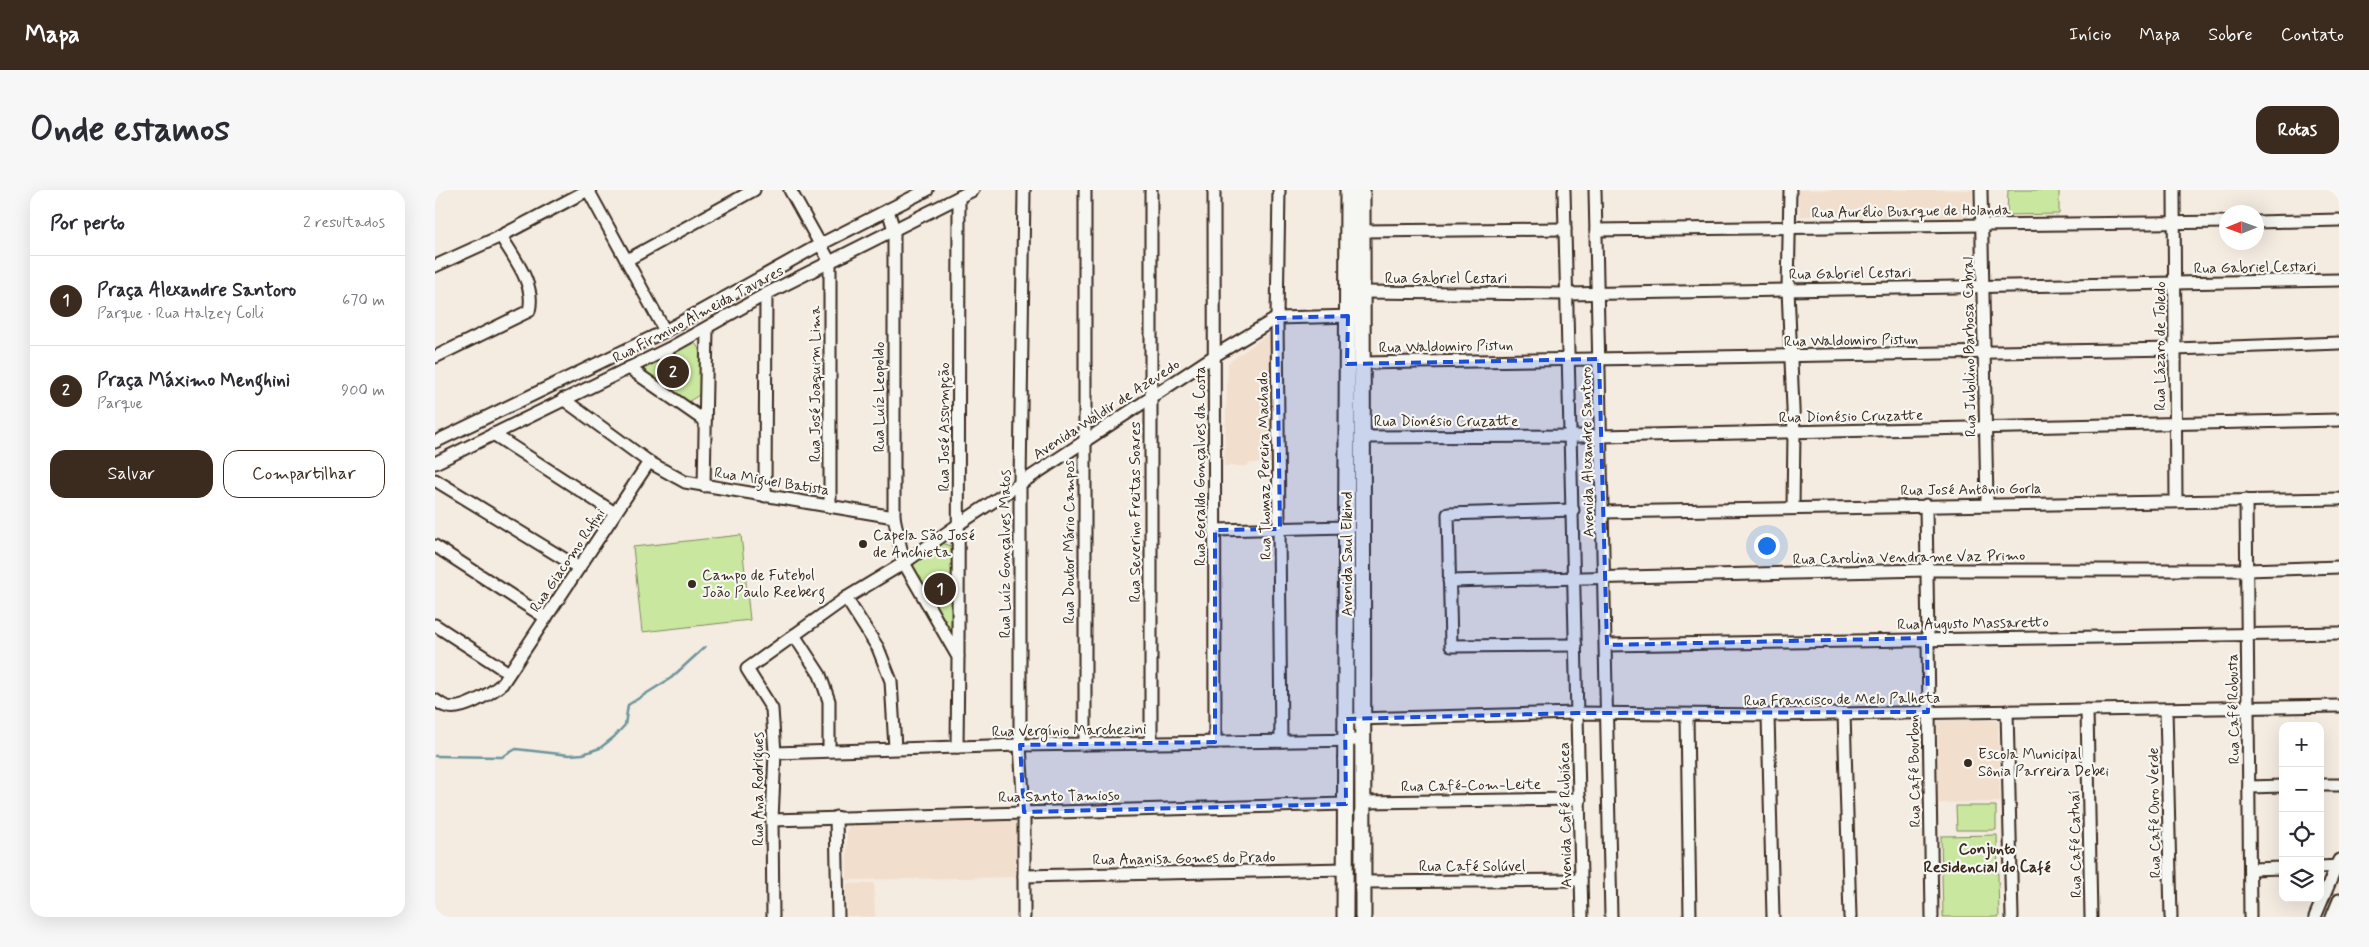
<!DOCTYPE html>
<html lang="pt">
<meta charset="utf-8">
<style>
:root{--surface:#fff;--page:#f7f7f7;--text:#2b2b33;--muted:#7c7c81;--line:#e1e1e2;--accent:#3b2a1e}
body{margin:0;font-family:Mynerve,sans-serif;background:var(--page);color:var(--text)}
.controls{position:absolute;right:15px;bottom:15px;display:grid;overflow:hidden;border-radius:10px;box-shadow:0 5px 20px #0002}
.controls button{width:45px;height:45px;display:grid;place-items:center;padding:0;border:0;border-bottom:1px solid var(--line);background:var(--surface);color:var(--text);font:25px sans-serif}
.compass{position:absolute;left:1784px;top:15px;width:45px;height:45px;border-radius:50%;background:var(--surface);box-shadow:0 5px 20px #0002;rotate:269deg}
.you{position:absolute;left:1331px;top:355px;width:18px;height:18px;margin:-12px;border:4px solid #fff;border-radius:50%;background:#1a73e8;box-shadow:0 0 0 8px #1a73e833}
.badge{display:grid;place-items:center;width:32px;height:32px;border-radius:50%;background:var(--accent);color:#fff;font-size:16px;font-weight:700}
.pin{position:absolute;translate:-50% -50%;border:2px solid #fff;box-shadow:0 1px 5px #0006}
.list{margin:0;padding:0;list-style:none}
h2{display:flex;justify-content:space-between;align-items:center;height:65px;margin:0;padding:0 20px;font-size:21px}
h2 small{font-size:16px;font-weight:400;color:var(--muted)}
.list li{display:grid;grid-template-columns:32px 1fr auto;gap:15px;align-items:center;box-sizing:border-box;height:90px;padding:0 20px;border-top:1px solid var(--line)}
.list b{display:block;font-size:19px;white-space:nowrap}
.list p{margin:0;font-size:16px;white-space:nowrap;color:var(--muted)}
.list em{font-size:16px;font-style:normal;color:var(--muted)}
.actions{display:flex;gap:10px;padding:15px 20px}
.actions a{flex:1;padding:11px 0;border:1px solid var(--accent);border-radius:15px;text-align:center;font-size:18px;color:var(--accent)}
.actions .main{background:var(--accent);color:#fff}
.icon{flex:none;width:28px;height:28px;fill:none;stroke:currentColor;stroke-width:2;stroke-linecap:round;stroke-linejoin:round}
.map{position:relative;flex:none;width:1904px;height:727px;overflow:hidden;border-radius:15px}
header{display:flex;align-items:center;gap:30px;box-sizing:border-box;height:70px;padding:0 25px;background:var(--accent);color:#fff}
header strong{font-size:24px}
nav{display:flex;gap:28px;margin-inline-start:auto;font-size:18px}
.intro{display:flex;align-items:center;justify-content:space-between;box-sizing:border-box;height:120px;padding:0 30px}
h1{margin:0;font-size:35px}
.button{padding:12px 22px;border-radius:15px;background:var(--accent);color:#fff;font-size:18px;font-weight:700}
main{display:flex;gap:30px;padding:0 30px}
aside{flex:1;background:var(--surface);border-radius:15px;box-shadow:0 5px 20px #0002}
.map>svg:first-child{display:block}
.built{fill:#f2decc}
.green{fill:#c9e79e;stroke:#82885e}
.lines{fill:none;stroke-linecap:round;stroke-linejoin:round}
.stream{stroke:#6d959b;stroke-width:2.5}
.minor-casing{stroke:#3b2a1e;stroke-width:15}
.major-casing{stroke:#3b2a1e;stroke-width:19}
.minor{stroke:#f6f6f2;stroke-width:11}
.major{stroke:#f6f6f2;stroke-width:15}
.marked{fill:#1d4ed8;fill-opacity:0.2;stroke:#1d4ed8;stroke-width:4;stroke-dasharray:10 6;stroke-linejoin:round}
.poi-dot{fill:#3b2a1e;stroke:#f6f6f2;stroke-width:2}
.labels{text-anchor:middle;stroke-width:4.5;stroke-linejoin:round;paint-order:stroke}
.street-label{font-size:15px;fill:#3b2a1e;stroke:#f6f6f2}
.poi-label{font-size:15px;fill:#3b2a1e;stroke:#f6f6f2;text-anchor:start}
.neighbourhood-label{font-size:16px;font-weight:bold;fill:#3b2a1e;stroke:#f6f6f2}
</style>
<header>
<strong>Mapa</strong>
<nav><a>Início</a><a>Mapa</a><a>Sobre</a><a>Contato</a></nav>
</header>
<div class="intro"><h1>Onde estamos</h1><a class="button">Rotas</a></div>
<main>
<aside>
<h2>Por perto<small>2 resultados</small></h2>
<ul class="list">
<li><span class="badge">1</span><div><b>Praça Alexandre Santoro</b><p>Parque · Rua Halzey Colli</p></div><em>670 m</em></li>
<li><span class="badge">2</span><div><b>Praça Máximo Menghini</b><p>Parque</p></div><em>900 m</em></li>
</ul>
<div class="actions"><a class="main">Salvar</a><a>Compartilhar</a></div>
</aside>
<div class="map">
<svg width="1904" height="727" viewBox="0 0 1904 727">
<rect width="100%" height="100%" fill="#f4ebe1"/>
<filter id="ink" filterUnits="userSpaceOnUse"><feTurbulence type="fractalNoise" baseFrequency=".02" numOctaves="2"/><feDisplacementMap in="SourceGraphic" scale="10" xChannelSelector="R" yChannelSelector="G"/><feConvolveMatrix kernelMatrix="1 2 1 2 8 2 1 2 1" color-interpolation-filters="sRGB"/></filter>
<g filter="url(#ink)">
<!-- built -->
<g class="built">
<polygon points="1363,0 1537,0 1537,22 1534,28 1365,26"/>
<polygon points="835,145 840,148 839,273 815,273 811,276 789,276 793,173 830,146"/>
<polygon points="1561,530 1563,533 1565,612 1503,613 1503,531"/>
<polygon points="581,626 580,687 412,690 412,641 417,630"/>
<polygon points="439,693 440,727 412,726 411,694"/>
</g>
<!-- green -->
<g class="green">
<polygon points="1573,0 1624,0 1624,24 1572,25"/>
<path d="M256 150C269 154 270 195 264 205L253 212 209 184V176Z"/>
<polygon points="306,345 315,430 207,442 198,357"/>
<polygon points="507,353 518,357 519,441 515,442 478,376 483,370"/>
<polygon points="1521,616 1561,616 1561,640 1522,640"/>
<polygon points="1562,645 1564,727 1508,727 1506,646"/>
</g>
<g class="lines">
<!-- stream -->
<polyline class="stream" points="0,566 67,567 81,559 134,565 148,564 165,558 179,547 190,535 193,515 236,488 270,457"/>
<defs>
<g id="minor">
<polyline points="355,0 395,72 395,316"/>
<polyline points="589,0 585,294 585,555 589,622 589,727"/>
<polyline points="779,0 780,552"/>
<polyline points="844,0 842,128 846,551"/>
<polyline points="1129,0 1147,727"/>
<polyline points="1160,0 1176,727"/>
<polyline points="1355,0 1353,99 1359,242 1358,318"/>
<polyline points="1546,0 1552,314"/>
<polyline points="1739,0 1741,311"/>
<polyline points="453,20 459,40 459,327 469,373 523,467 522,557"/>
<polyline points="1822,32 1904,30"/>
<polyline points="1161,40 1792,32"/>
<polyline points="927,41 1130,39"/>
<polyline points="192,70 319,0"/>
<polyline points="0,76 66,46 153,0 230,141"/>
<polyline points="927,102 1132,104 1904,90"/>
<path d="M0 167 94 121C101 94 79 69 66 46"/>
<polyline points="928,173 1740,159 1904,153"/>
<polyline points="194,178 270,231"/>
<polyline points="128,209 214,272 250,292 459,327"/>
<polyline points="58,244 180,323"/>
<polyline points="928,247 1166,246 1904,230"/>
<polyline points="0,252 230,141 384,55 492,0"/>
<polyline points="0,273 235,158 331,104 538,0"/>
<polyline points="0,290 144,378"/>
<polyline points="269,296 272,139"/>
<polyline points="330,306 331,104"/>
<polyline points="1811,310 1815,727"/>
<polyline points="1491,315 1497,727"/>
<polyline points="1138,320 1013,324 1016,456 1141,455"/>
<polyline points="1168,322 1904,309"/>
<polyline points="780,340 912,337"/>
<polyline points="0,356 111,428"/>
<polyline points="1014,391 1492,380 1812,380 1904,377"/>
<polyline points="411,408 443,458 456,491 460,558"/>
<polyline points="0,435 74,483"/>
<polyline points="359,445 385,485 394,511 394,560"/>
<polyline points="1172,455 1904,443"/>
<polyline points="523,466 524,7"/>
<path d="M0 510C3 512 7 515 10 516 25 523 56 503 67 494L214 272"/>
<polyline points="1731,519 1736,727"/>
<polyline points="1652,520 1656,727"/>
<polyline points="1572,521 1577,727"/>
<polyline points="1409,523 1415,727"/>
<polyline points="1333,525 1338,727"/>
<polyline points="1252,526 1255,727"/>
<polyline points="920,529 1142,523 1333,525 1904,516"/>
<polyline points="716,553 716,0"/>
<polyline points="650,554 650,0"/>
<polyline points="340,563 585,555 928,550"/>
<polyline points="1885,595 1904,595"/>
<polyline points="1814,597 1848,596"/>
<polyline points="928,612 1145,609"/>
<polyline points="401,627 403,727"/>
<polyline points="337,630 911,614"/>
<polyline points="1885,677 1904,676"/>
<polyline points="1815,679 1848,678"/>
<polyline points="589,686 911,679"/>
<polyline points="928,692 1146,690"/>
<polyline points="338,727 337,630 340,563 337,519 312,479 411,408 469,373 524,334 779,166 842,128 919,126"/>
<polyline points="1880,727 1904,670"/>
<polyline points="1897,727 1904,710"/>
</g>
<g id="major">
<polyline points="927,0 928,727"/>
<polyline points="910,727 913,0"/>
</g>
</defs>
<!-- minor casing -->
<use href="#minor" class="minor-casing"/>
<!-- major casing -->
<use href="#major" class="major-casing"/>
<!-- minor -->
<use href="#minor" class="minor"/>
<!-- major -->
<use href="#major" class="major"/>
</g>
</g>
<!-- marked area -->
<path class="marked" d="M913 126 912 174 1164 169 1172 455 1492 448 1493 522 1142 523 910 529 911 614 589 622 585 555 780 552V340L845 339 842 128Z"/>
<!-- markers -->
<g class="poi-dot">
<circle cx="428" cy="354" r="5"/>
<circle cx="257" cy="394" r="5"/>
<circle cx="1533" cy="573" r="5"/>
</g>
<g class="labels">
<!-- street labels -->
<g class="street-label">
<text transform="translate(1476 21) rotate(-1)" y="5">Rua Aurélio Buarque de Holanda</text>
<text transform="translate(1820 77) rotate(-1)" y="5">Rua Gabriel Cestari</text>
<text transform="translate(1415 83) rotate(-1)" y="5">Rua Gabriel Cestari</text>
<text x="1011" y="93">Rua Gabriel Cestari</text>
<text transform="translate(263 124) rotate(-28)" y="5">Rua Firmino Almeida Tavares</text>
<text transform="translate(1416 150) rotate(-1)" y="5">Rua Waldomiro Pistun</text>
<text transform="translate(1011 156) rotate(-1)" y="5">Rua Waldomiro Pistun</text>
<text transform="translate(1725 156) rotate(-90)" y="5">Rua Lázaro de Toledo</text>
<text transform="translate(1534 157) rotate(-91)" y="5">Rua Jubilino Barbosa Cabral</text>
<text transform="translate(380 194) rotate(-90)" y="5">Rua José Joaquim Lima</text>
<text transform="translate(444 207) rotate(-90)" y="5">Rua Luíz Leopoldo</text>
<text transform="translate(671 219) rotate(-33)" y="5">Avenida Waldir de Azevedo</text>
<text transform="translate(1416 226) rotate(-1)" y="5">Rua Dionésio Cruzatte</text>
<text x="1011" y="236">Rua Dionésio Cruzatte</text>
<text transform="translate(509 237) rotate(-90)" y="5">Rua José Assumpção</text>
<text transform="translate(1152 262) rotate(-91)" y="5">Avenida Alexandre Santoro</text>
<text transform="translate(765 276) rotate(-90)" y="5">Rua Geraldo Gonçalves da Costa</text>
<text transform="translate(829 276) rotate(-91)" y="5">Rua Thomaz Pereira Machado</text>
<text transform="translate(337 291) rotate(9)" y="5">Rua Miguel Batista</text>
<text transform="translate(1536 299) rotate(-1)" y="5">Rua José Antônio Gorla</text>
<text transform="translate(700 322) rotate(-90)" y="5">Rua Severino Freitas Soares</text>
<text transform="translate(634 352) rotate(-90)" y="5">Rua Doutor Mário Campos</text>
<text transform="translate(570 364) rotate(-90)" y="5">Rua Luíz Gonçalves Matos</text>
<text transform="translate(912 364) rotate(-90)" y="5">Avenida Saul Elkind</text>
<text transform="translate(1474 367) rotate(-1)" y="5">Rua Carolina Vendrame Vaz Primo</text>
<text transform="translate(132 370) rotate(-56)" y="5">Rua Giacomo Rufini</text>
<text transform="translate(1538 433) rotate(-1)" y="5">Rua Augusto Massaretto</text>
<text transform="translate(1407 509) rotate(-1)" y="5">Rua Francisco de Melo Palheta</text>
<text transform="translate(1798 519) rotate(-91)" y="5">Rua Café Robusta</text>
<text transform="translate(634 540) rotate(-1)" y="5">Rua Vergínio Marchezini</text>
<text transform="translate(1479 581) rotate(-91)" y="5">Rua Café Bourbon</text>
<text transform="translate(1036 595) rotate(-1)" y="5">Rua Café-Com-Leite</text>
<text transform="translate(323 599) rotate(-90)" y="5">Rua Ana Rodrigues</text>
<text transform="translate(624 606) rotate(-1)" y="5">Rua Santo Tamioso</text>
<text transform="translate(1719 623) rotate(-91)" y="5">Rua Café Ouro Verde</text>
<text transform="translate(1130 625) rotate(-91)" y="5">Avenida Café Rubiácea</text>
<text transform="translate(1640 654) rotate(-91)" y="5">Rua Café Catuaí</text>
<text transform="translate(749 668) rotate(-1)" y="5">Rua Ananisa Gomes do Prado</text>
<text x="1037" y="681">Rua Café Solúvel</text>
</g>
<!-- poi labels -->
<g class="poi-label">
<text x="438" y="350">Capela São José<tspan x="438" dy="17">de Anchieta</tspan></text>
<text x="267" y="390">Campo de Futebol<tspan x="267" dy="17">João Paulo Reeberg</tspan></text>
<text x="1543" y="569">Escola Municipal<tspan x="1543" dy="17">Sônia Parreira Debei</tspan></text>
</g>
<!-- neighbourhood labels -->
<g class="neighbourhood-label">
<text x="1552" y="664">Conjunto<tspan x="1552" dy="18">Residencial do Café</tspan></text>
</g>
</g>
</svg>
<div class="controls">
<button>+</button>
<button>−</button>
<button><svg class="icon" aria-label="locate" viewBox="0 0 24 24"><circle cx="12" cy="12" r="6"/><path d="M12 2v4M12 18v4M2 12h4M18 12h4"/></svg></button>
<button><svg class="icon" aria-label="layers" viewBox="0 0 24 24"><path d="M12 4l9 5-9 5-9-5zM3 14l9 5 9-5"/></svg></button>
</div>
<svg class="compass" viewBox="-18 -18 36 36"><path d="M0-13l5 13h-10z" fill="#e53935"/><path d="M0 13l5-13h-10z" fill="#7c7c81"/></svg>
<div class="you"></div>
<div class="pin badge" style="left:505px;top:399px">1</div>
<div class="pin badge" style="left:238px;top:182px">2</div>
</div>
</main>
